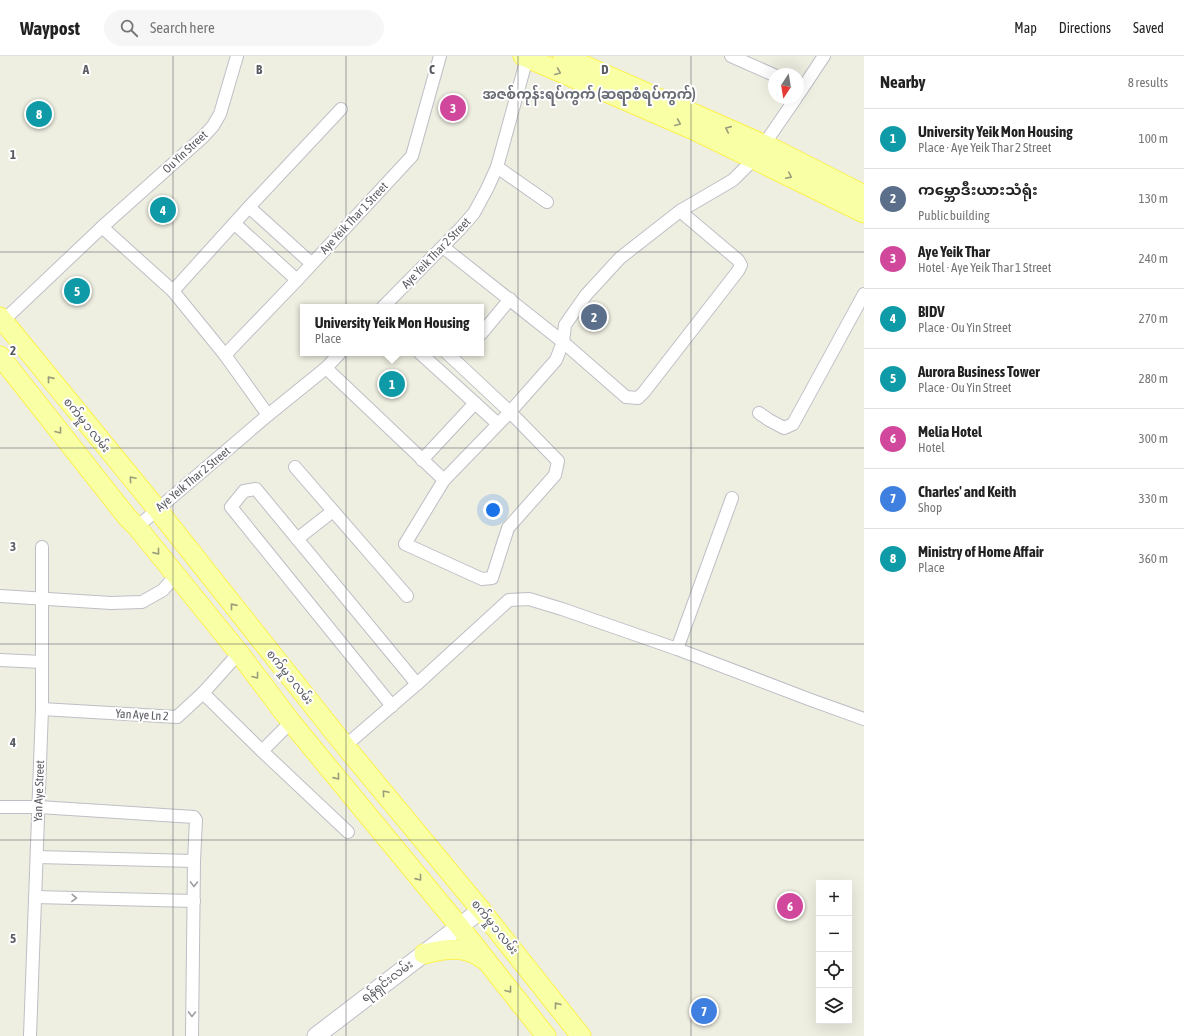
<!DOCTYPE html>
<meta charset="utf-8">
<style>
:root{--surface:#fff;--page:#f6f6f6;--text:#222;--muted:#767676;--line:#e0e0e0;--accent:#ea580c}
body{margin:0;font-family:"Asap Condensed","Noto Sans Myanmar",sans-serif;background:var(--page);color:var(--text)}
.controls{position:absolute;right:12px;bottom:12px;display:grid;overflow:hidden;border-radius:0px;box-shadow:0 4px 16px #0002}
.controls button{width:36px;height:36px;display:grid;place-items:center;padding:0;border:0;border-bottom:1px solid var(--line);background:var(--surface);color:var(--text);font:20px sans-serif}
.compass{position:absolute;left:768px;top:12px;width:36px;height:36px;border-radius:50%;background:var(--surface);box-shadow:0 4px 16px #0002;rotate:192deg}
.you{position:absolute;left:493px;top:454px;width:14px;height:14px;margin:-10px;border:3px solid #fff;border-radius:50%;background:#1a73e8;box-shadow:0 0 0 6px #1a73e833}
.badge{display:grid;place-items:center;width:26px;height:26px;border-radius:50%;background:var(--accent);color:#fff;font-size:13px;font-weight:700}
.pin{position:absolute;translate:-50% -50%;border:2px solid #fff;box-shadow:0 1px 4px #0006}
.popup{position:absolute;left:300px;top:248px;width:184px;height:52px;box-sizing:border-box;display:grid;place-content:center;border-radius:0px;background:var(--surface);filter:drop-shadow(0 1px 3px #0005);font-size:13px;white-space:nowrap;color:var(--muted)}
.popup b{font-size:15px;color:var(--text)}
.popup::after{content:'';position:absolute;left:50%;top:100%;margin-left:-8px;border:8px solid transparent;border-top-color:var(--surface)}
.list{margin:0;padding:0;list-style:none}
h2{display:flex;justify-content:space-between;align-items:center;height:52px;margin:0;padding:0 16px;font-size:17px}
h2 small{font-size:13px;font-weight:400;color:var(--muted)}
.list li{display:grid;grid-template-columns:26px 1fr auto;gap:12px;align-items:center;box-sizing:border-box;height:60px;padding:0 16px;border-top:1px solid var(--line)}
.list b{display:block;font-size:15px;white-space:nowrap}
.list p{margin:0;font-size:13px;white-space:nowrap;color:var(--muted)}
.list em{font-size:13px;font-style:normal;color:var(--muted)}
.icon{flex:none;width:22px;height:22px;fill:none;stroke:currentColor;stroke-width:2;stroke-linecap:round;stroke-linejoin:round}
.map{position:relative;flex:none;width:864px;height:980px;overflow:hidden}
header{display:flex;align-items:center;gap:24px;box-sizing:border-box;height:56px;padding:0 20px;background:var(--surface);border-bottom:1px solid var(--line)}
header strong{font-size:19px}
nav{display:flex;gap:22px;margin-inline-start:auto;font-size:14px}
.search{width:280px;height:36px;background:var(--page);display:flex;align-items:center;gap:10px;box-sizing:border-box;padding:0 14px;border-radius:22px;color:var(--muted);font-size:15px}
main{display:flex}
aside{flex:1;background:var(--surface)}
.map>svg:first-child{display:block}
.lines{fill:none;stroke-linecap:round;stroke-linejoin:round}
.street-casing{stroke:#bebfc6;stroke-width:14}
.secondary-casing{stroke:#bebfc8;stroke-width:19}
.primary-casing{stroke:#fbf24d;stroke-width:21}
.street{stroke:#fff;stroke-width:12}
.secondary{stroke:#fff;stroke-width:17}
.primary{stroke:#f9ffa5;stroke-width:19}
.oneway{stroke:#9a9d7d}
.oneway2{stroke:#9c9da1}
.grid{fill:none;stroke:#5a5c63;stroke-width:1;stroke-opacity:0.55}
.labels{text-anchor:middle;stroke-width:4;stroke-linejoin:round;paint-order:stroke}
.street-label{font-size:12px;fill:#5a5c63;stroke:#fff}
.quarter-label{font-size:14px;font-weight:bold;fill:#6b6d75;stroke:#fff}
.grid-label{font-size:13px;text-anchor:middle;font-weight:bold;fill:#5a5c63;stroke:#fff;stroke-width:4;stroke-linejoin:round;paint-order:stroke}
</style>
<header>
<strong>Waypost</strong>
<div class="search"><svg class="icon" aria-label="search" viewBox="0 0 24 24"><circle cx="10" cy="10" r="6"/><path d="M15 15l6 6"/></svg>Search here</div>
<nav><a>Map</a><a>Directions</a><a>Saved</a></nav>
</header>
<main>
<div class="map">
<svg width="864" height="980" viewBox="0 0 864 980">
<rect width="100%" height="100%" fill="#eeeee1"/>
<g class="lines">
<defs>
<g id="street">
<polyline points="731,0 774,19"/>
<polyline points="798,39 824,0"/>
<polyline points="497,111 547,146"/>
<polyline points="249,151 311,207"/>
<polyline points="235,168 297,224"/>
<polyline points="102,171 173,235 225,299 268,359"/>
<polyline points="443,191 563,286 626,341 638,342 644,336 738,215 741,209 738,204 680,155"/>
<polyline points="173,235 249,151 341,53"/>
<polyline points="383,251 460,173 474,157 487,133 497,111 527,2"/>
<polyline points="3,265 102,171 203,81 213,70 220,58 237,0"/>
<polyline points="481,278 510,243"/>
<polyline points="420,297 498,368"/>
<polyline points="447,297 510,356 558,405 555,419 508,472 492,522 482,523 405,488 444,424 510,356 556,304 563,286 565,269 586,239 620,202 680,155 733,124 754,103 796,42"/>
<polyline points="225,299 297,224 412,100 440,0"/>
<polyline points="326,312 444,424"/>
<polyline points="759,357 769,364 784,372 793,368 864,238"/>
<polyline points="422,404 475,347"/>
<polyline points="295,411 407,540"/>
<polyline points="137,471 268,359 326,312 340,297"/>
<polyline points="297,483 333,455"/>
<polyline points="0,540 111,547 142,546 163,534 176,519"/>
<polyline points="677,593 732,442"/>
<polyline points="0,604 42,606"/>
<polyline points="203,637 262,695 348,776"/>
<polyline points="392,650 231,451 244,435 256,433 417,628"/>
<polyline points="42,653 177,661 203,637 239,597"/>
<polyline points="345,690 417,628 509,544 529,543 562,553 677,593 811,644 864,663"/>
<polyline points="262,695 291,666"/>
<polyline points="0,751 39,751 194,761 196,764 194,805 192,980"/>
<polyline points="37,801 194,805"/>
<polyline points="35,841 194,845"/>
<polyline points="30,980 42,653 42,491"/>
</g>
<polyline id="secondary" points="316,980 481,854"/>
<g id="primary">
<polyline points="523,0 694,74 864,157"/>
<polyline points="563,0 774,93 864,139"/>
<polyline points="0,261 157,453 345,690 481,854 581,980"/>
<polyline points="0,300 127,461 137,471 239,597 291,666 459,870 546,980"/>
<path d="M424 898C445 893 465 889 483 903"/>
</g>
</defs>
<!-- street casing -->
<use href="#street" class="street-casing"/>
<!-- secondary casing -->
<use href="#secondary" class="secondary-casing"/>
<!-- primary casing -->
<use href="#primary" class="primary-casing"/>
<!-- street -->
<use href="#street" class="street"/>
<!-- secondary -->
<use href="#secondary" class="secondary"/>
<!-- primary -->
<use href="#primary" class="primary"/>
</g>
<!-- one-way arrows -->
<defs><path id="oneway-chevron" d="M-2-3.5L2.5 0L-2 3.5" fill="none" stroke-width="1.6" stroke-linecap="round" stroke-linejoin="round"/></defs>
<g class="oneway">
<use href="#oneway-chevron" transform="translate(558 16) rotate(23)"/>
<use href="#oneway-chevron" transform="translate(678 67) rotate(23)"/>
<use href="#oneway-chevron" transform="translate(728 73) rotate(-156)"/>
<use href="#oneway-chevron" transform="translate(789 120) rotate(26)"/>
<use href="#oneway-chevron" transform="translate(50 323) rotate(-129)"/>
<use href="#oneway-chevron" transform="translate(59 375) rotate(52)"/>
<use href="#oneway-chevron" transform="translate(132 423) rotate(-130)"/>
<use href="#oneway-chevron" transform="translate(157 496) rotate(51)"/>
<use href="#oneway-chevron" transform="translate(233 550) rotate(-129)"/>
<use href="#oneway-chevron" transform="translate(256 620) rotate(53)"/>
<use href="#oneway-chevron" transform="translate(337 721) rotate(51)"/>
<use href="#oneway-chevron" transform="translate(385 737) rotate(-130)"/>
<use href="#oneway-chevron" transform="translate(419 822) rotate(51)"/>
<use href="#oneway-chevron" transform="translate(509 934) rotate(52)"/>
<use href="#oneway-chevron" transform="translate(557 949) rotate(-128)"/>
</g>
<g class="oneway2">
<use href="#oneway-chevron" transform="translate(194 828) rotate(91)"/>
<use href="#oneway-chevron" transform="translate(74 842) rotate(2)"/>
<use href="#oneway-chevron" transform="translate(192 958) rotate(91)"/>
</g>
<!-- grid -->
<path class="grid" d="M173 0V980M346 0V980M518 0V980M691 0V980M0 196H864M0 392H864M0 588H864M0 784H864"/>
<g class="labels">
<!-- street labels -->
<g class="street-label">
<text transform="translate(185 96) rotate(-43)" y="4">Ou Yin Street</text>
<text transform="translate(354 162) rotate(-47)" y="4">Aye Yeik Thar 1 Street</text>
<text transform="translate(436 197) rotate(-46)" y="4">Aye Yeik Thar 2 Street</text>
<text transform="translate(87 369) rotate(51)" y="4">စက်မှု ၁ လမ်း</text>
<text transform="translate(193 423) rotate(-40)" y="4">Aye Yeik Thar 2 Street</text>
<text transform="translate(290 621) rotate(51)" y="4">စက်မှု ၁ လမ်း</text>
<text transform="translate(142 659) rotate(3)" y="4">Yan Aye Ln 2</text>
<text transform="translate(39 735) rotate(-88)" y="4">Yan Aye Street</text>
<text transform="translate(495 871) rotate(51)" y="4">စက်မှု ၁ လမ်း</text>
<text transform="translate(387 925) rotate(-37)" y="4">ရန်ရှင်းလမ်း</text>
</g>
<!-- quarter labels -->
<g class="quarter-label">
<text x="589" y="43">အဇစ်ကုန်းရပ်ကွက် (ဆရာစံရပ်ကွက်)</text>
</g>
</g>
<g class="grid-label">
<text x="86" y="18">A</text>
<text x="259" y="18">B</text>
<text x="432" y="18">C</text>
<text x="605" y="18">D</text>
<text x="13" y="103">1</text>
<text x="13" y="299">2</text>
<text x="13" y="495">3</text>
<text x="13" y="691">4</text>
<text x="13" y="887">5</text>
</g>
</svg>
<div class="controls">
<button>+</button>
<button>−</button>
<button><svg class="icon" aria-label="locate" viewBox="0 0 24 24"><circle cx="12" cy="12" r="6"/><path d="M12 2v4M12 18v4M2 12h4M18 12h4"/></svg></button>
<button><svg class="icon" aria-label="layers" viewBox="0 0 24 24"><path d="M12 4l9 5-9 5-9-5zM3 14l9 5 9-5"/></svg></button>
</div>
<svg class="compass" viewBox="-18 -18 36 36"><path d="M0-13l5 13h-10z" fill="#e53935"/><path d="M0 13l5-13h-10z" fill="#767676"/></svg>
<div class="you"></div>
<div class="pin badge" style="left:392px;top:328px;background:#0f9aa8">1</div>
<div class="popup"><b>University Yeik Mon Housing</b>Place</div>
<div class="pin badge" style="left:594px;top:261px;background:#5c6f8a">2</div>
<div class="pin badge" style="left:453px;top:52px;background:#d1479c">3</div>
<div class="pin badge" style="left:163px;top:154px;background:#0f9aa8">4</div>
<div class="pin badge" style="left:77px;top:235px;background:#0f9aa8">5</div>
<div class="pin badge" style="left:790px;top:850px;background:#d1479c">6</div>
<div class="pin badge" style="left:704px;top:955px;background:#3f7fe0">7</div>
<div class="pin badge" style="left:39px;top:58px;background:#0f9aa8">8</div>
</div>
<aside>
<h2>Nearby<small>8 results</small></h2>
<ul class="list">
<li><span class="badge" style="background:#0f9aa8">1</span><div><b>University Yeik Mon Housing</b><p>Place · Aye Yeik Thar 2 Street</p></div><em>100 m</em></li>
<li><span class="badge" style="background:#5c6f8a">2</span><div><b>ကမ္ဘောဒီးယားသံရုံး</b><p>Public building</p></div><em>130 m</em></li>
<li><span class="badge" style="background:#d1479c">3</span><div><b>Aye Yeik Thar</b><p>Hotel · Aye Yeik Thar 1 Street</p></div><em>240 m</em></li>
<li><span class="badge" style="background:#0f9aa8">4</span><div><b>BIDV</b><p>Place · Ou Yin Street</p></div><em>270 m</em></li>
<li><span class="badge" style="background:#0f9aa8">5</span><div><b>Aurora Business Tower</b><p>Place · Ou Yin Street</p></div><em>280 m</em></li>
<li><span class="badge" style="background:#d1479c">6</span><div><b>Melia Hotel</b><p>Hotel</p></div><em>300 m</em></li>
<li><span class="badge" style="background:#3f7fe0">7</span><div><b>Charles' and Keith</b><p>Shop</p></div><em>330 m</em></li>
<li><span class="badge" style="background:#0f9aa8">8</span><div><b>Ministry of Home Affair</b><p>Place</p></div><em>360 m</em></li>
</ul>
</aside>
</main>
